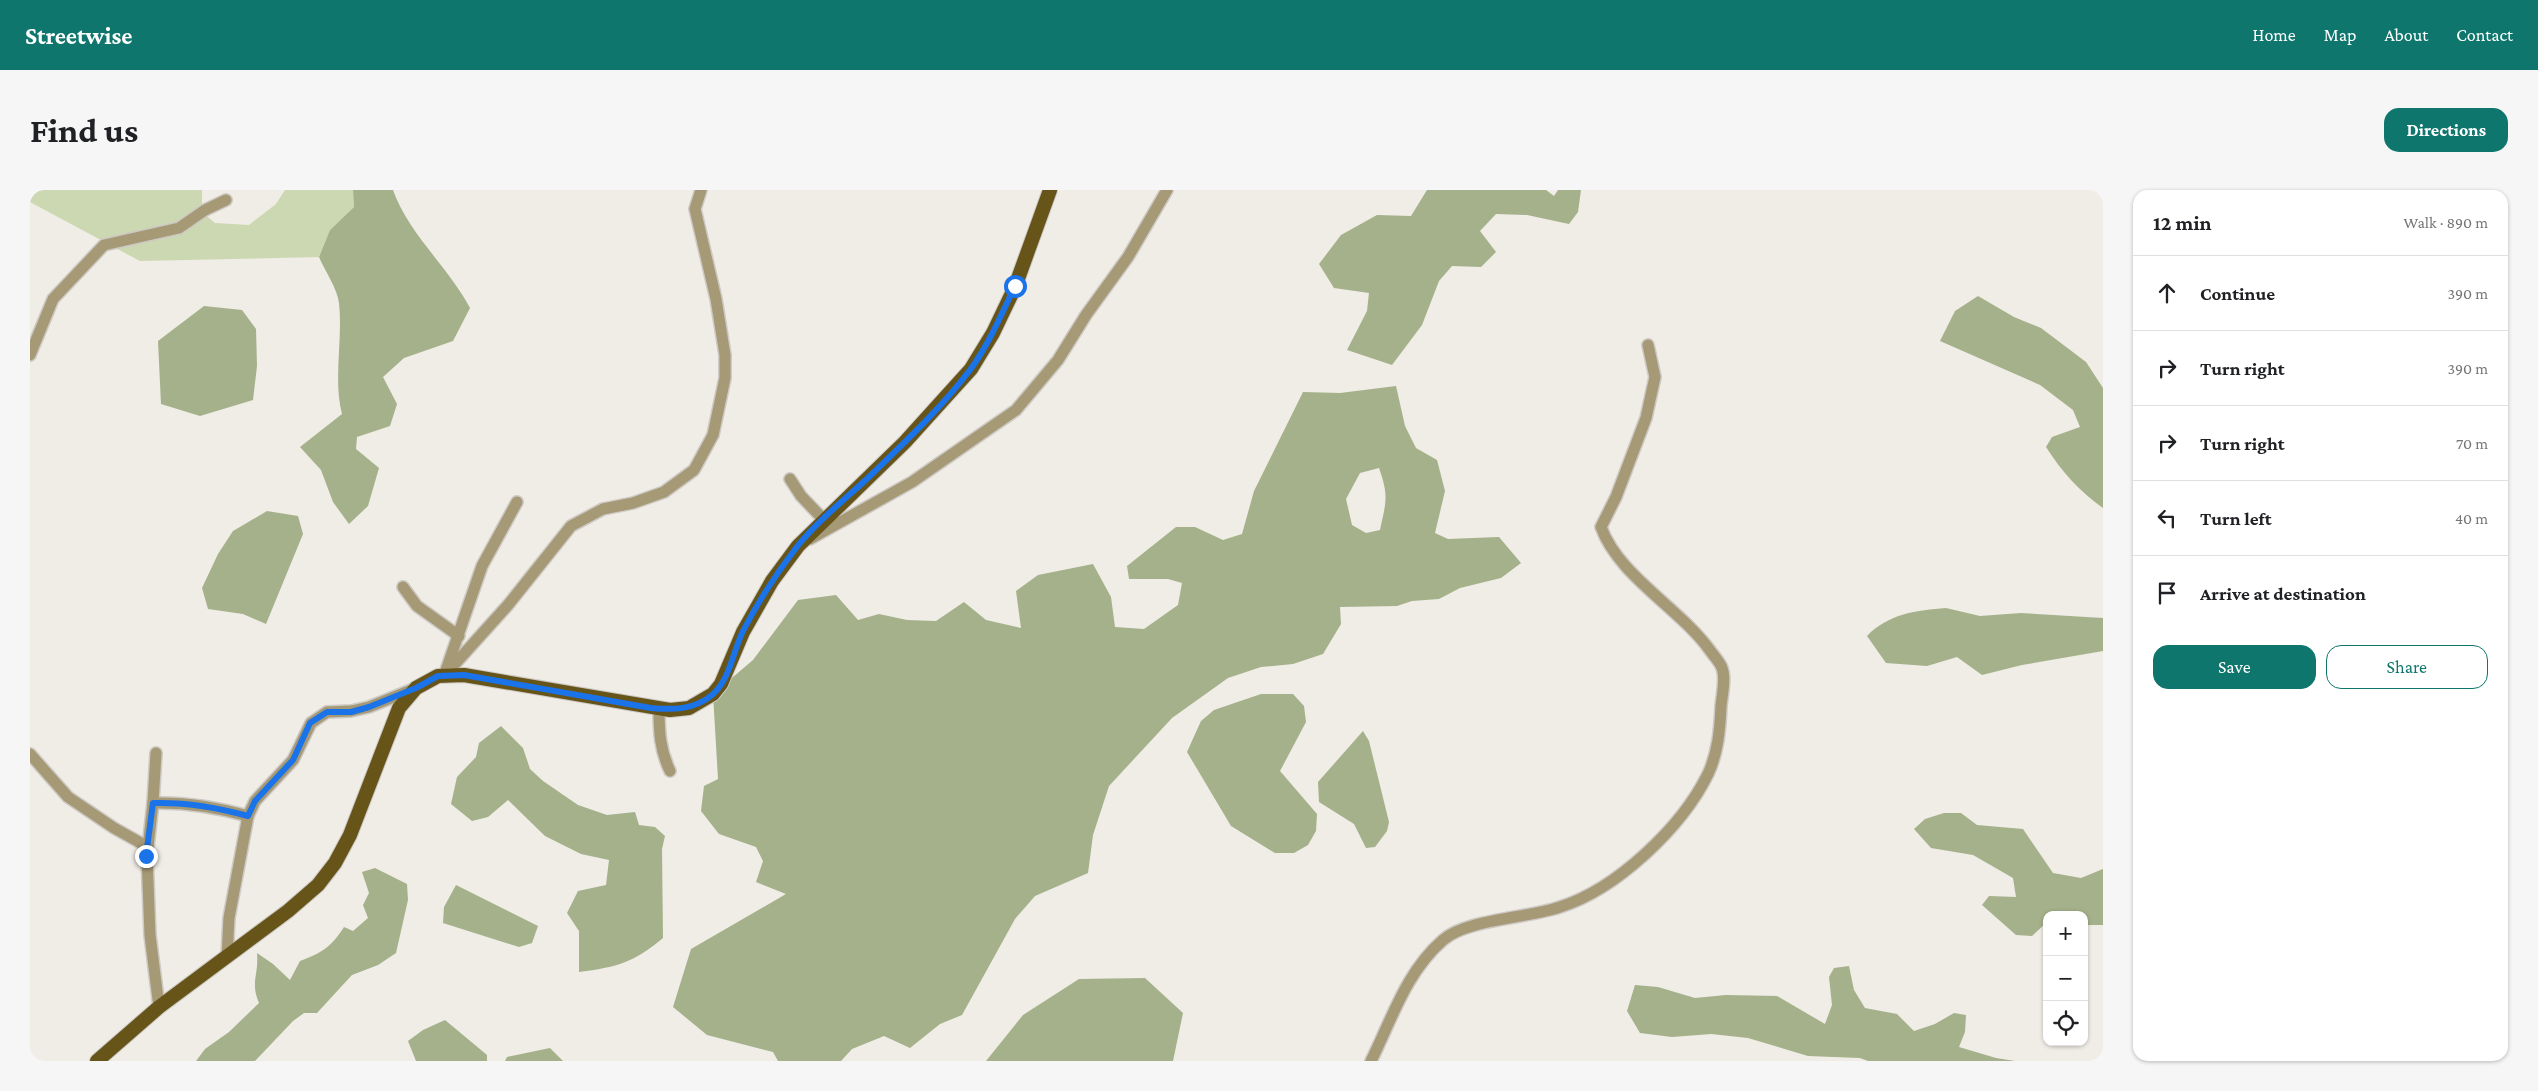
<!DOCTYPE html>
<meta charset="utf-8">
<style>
:root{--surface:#fff;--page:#f6f6f6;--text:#202124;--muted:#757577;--line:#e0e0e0;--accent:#0f766e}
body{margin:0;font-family:"Crimson Pro",serif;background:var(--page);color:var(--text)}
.controls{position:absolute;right:15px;bottom:15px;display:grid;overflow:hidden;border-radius:10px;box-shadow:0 1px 4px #0004}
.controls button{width:45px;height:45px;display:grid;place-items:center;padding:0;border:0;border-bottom:1px solid var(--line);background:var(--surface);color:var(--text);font:25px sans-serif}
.stop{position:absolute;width:15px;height:15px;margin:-11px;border:4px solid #1a73e8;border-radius:50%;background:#fff}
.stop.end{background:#1a73e8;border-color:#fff;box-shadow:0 1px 5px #0008}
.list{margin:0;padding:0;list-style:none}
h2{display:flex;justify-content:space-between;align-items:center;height:65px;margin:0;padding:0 20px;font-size:21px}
h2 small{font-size:16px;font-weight:400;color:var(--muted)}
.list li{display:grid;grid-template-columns:32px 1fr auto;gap:15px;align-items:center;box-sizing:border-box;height:75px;padding:0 20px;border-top:1px solid var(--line)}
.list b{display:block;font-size:19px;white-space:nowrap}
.list em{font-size:16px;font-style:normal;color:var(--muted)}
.actions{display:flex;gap:10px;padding:15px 20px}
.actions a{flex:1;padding:11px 0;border:1px solid var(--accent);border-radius:15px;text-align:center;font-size:18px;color:var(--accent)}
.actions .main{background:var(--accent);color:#fff}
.icon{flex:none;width:28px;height:28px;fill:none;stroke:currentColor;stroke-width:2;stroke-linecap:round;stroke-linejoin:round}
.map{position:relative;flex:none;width:2073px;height:871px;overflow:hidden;border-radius:15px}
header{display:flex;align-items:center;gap:30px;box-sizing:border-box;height:70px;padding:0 25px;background:var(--accent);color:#fff}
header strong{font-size:24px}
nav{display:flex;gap:28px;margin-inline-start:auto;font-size:18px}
.intro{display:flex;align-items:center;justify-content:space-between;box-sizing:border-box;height:120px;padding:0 30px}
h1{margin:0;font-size:35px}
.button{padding:12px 22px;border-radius:15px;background:var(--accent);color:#fff;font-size:18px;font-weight:700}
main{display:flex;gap:30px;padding:0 30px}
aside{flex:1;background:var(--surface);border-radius:15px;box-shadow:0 1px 4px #0004}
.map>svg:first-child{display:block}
.green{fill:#cbd8b1}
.forest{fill:#a4b18a;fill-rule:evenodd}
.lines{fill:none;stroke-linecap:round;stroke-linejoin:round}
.minor-casing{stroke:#cdc9c4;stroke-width:14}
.major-casing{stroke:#cdc9c4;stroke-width:16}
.minor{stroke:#a69975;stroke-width:11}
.major{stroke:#675419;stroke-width:14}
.route{stroke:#1a73e8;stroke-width:6}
</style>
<header>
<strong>Streetwise</strong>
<nav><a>Home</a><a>Map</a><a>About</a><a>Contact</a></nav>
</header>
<div class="intro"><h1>Find us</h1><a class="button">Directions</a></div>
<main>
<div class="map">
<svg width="2073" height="871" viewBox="0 0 2073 871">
<rect width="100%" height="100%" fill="#f0ece6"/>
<!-- green -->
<polygon class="green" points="0,0 172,0 172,22 185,33 219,35 246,14 255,0 323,0 324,17 300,40 289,67 110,71 0,12"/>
<!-- forest -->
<g class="forest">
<path d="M323 0H363C378 43 419 78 440 118L423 151 374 168 353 187 367 214 360 236 327 247 326 259 349 278 338 316 319 334 303 312 291 280 270 257 312 224C303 189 313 150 309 113 307 98 295 81 289 67L300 40 324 17Z"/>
<polygon points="1397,0 1516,0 1524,6 1528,0 1551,0 1548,22 1539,34 1497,25 1466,24 1450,41 1466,62 1451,77 1422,76 1409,91 1392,135 1362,175 1317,160 1337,121 1339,103 1304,98 1289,74 1311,45 1347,25 1381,26"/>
<path d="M1948 106 1984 127 2011 138 2056 172 2073 198V318C2049 301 2032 282 2016 257L2022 247 2050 237 2043 220 2010 195 1910 151 1925 121Z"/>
<polygon points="174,116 212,120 226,139 227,176 223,210 170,226 131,214 128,151"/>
<path d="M1366 196 1375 236 1386 258 1407 270 1415 301 1405 343 1418 349 1469 347 1491 373 1471 388 1430 398 1409 409 1382 411 1367 416 1310 417 1311 434 1293 464 1263 474 1231 477 1198 488 1142 528 1079 596 1063 645 1058 683 1005 706 985 729 932 825 910 834 880 858 854 846 822 859 811 871H748L743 862 677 845 643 817 661 759 756 704 726 692 733 671 726 657 689 644 671 621 674 596 688 589 683 504 723 470 768 410 806 405 828 430 849 424 877 430 906 431 934 412 956 430 991 438 986 401 1008 385 1063 374 1081 407 1085 437 1114 439 1148 415 1152 393 1138 389H1099L1097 376 1146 337H1165L1193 350 1212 344 1224 301 1273 202 1310 203ZM1349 278C1359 306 1356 312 1350 340L1336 343 1322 335 1316 309 1330 283Z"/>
<polygon points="237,321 268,326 273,344 236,434 213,424 178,419 172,398 188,364 203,341"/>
<path d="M1916 418 1950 426 1991 423 2073 428V461L1992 475 1952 485 1927 467 1897 476 1856 473 1837 446C1858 424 1887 420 1916 418Z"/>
<polygon points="1231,504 1263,504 1274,516 1276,532 1250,581 1287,624 1286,641 1278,655 1264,663 1245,663 1201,636 1157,562 1171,531 1184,520"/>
<path d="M471 536 493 558 500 579 513 591 548 615 577 625 605 622 609 635 625 637 635 646 632 659 633 748C603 773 587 777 549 782V741L537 723 548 701 576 695 579 670 551 664 515 646 478 610 458 627 442 631 421 614 427 587 446 567 449 553Z"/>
<polygon points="1333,541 1339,551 1359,632 1357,641 1345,657 1336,658 1324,634 1289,612 1288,592"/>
<polygon points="1914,623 1931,623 1947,635 1993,639 2023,683 2051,688 2073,679 2073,735 2054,735 2054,725 2017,725 2017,732 2002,746 1986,745 1952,715 1959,706 1986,707 1983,688 1943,665 1901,658 1884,639 1895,629"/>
<path d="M345 678 377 694 378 710 366 763 348 775 322 785 287 823H274L263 831 225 871H166L175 859 199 842 229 813C220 792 229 785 227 763L243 774 260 790 270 771C292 763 302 756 314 737L323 741 338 728 333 715 339 703 332 682Z"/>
<polygon points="426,695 508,736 502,753 489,757 413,733 414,717"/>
<polygon points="1819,776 1824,800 1835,818 1867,824 1884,841 1905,834 1924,823 1936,825 1935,842 1929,857 1966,868 1985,871 1838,871 1830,868 1778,866 1718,848 1681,844 1642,847 1610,843 1597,821 1605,795 1628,797 1665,808 1696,805 1747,806 1795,834 1802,815 1799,787 1804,778"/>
<polygon points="1115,788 1153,823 1143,871 956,871 993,825 1049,789"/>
<polygon points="415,830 457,865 457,871 386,871 378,851 393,840"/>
<polygon points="520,858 533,871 475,871 477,867"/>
</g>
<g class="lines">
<defs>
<g id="minor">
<polyline points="0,165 23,109 74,55 149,38 175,20 196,10"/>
<polyline points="760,289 771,306 794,330"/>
<polyline points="487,312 452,376 414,486 478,415 541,336 573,319 603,313 634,302 664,280 683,245 695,188 695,165 686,109 665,19 671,0"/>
<polyline points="780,349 882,292 986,220 1028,170 1056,125 1098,67 1137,0"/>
<polyline points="373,397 387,416 429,446"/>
<path d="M629 519C629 542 630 560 640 581"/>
<polyline points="126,563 123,613 117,666 120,745 129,817"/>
<polyline points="0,564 38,607 84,638 118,657"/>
<path d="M123 613C157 612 186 617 218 626"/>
<polyline points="197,767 199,728 218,626 225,611 263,570 281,533 297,522 321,521 339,517 386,498"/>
<path d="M1341 871C1362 829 1376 782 1413 750 1437 729 1499 728 1530 717 1587 699 1652 637 1678 584 1688 563 1690 539 1691 516 1692 506 1696 488 1692 478 1690 472 1683 465 1679 459 1649 418 1588 385 1571 337L1586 307 1616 228 1625 187 1618 155"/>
</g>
<polyline id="major" points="67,871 129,817 258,721 288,695 305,673 320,645 369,518 386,498 408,486 434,485 640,520 659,518 683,504 691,494 713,442 742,391 768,356 875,252 941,179 963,143 985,97 1020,0"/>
</defs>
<!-- minor casing -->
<use href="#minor" class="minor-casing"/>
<!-- major casing -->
<use href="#major" class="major-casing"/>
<!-- minor -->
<use href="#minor" class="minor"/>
<!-- major -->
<use href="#major" class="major"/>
</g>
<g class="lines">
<!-- route -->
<path class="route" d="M116 666 123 613C157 612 186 617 218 626L225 611 263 570 280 533 297 522H321L339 517 386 498 408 486 434 485 621 518C643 520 664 520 682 505 700 490 703 461 713 441 728 412 746 384 766 358 787 331 817 308 842 284 876 251 911 218 940 180 959 154 971 125 985 96"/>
</g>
</svg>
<div class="controls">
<button>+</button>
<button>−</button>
<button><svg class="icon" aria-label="locate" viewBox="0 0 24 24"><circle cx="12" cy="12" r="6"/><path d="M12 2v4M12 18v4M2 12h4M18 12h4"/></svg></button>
</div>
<div class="stop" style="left:985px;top:96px"></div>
<div class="stop end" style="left:116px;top:666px"></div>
</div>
<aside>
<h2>12 min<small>Walk · 890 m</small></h2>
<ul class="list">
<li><svg class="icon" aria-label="ahead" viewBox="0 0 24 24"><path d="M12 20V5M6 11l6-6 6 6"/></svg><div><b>Continue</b></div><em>390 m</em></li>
<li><svg class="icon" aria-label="right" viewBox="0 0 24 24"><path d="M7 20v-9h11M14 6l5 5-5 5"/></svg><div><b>Turn right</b></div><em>390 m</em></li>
<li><svg class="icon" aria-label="right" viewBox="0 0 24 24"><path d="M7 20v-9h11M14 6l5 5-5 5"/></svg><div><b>Turn right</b></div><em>70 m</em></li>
<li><svg class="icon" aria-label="left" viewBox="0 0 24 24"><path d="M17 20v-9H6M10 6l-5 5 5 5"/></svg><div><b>Turn left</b></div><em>40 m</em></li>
<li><svg class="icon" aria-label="arrive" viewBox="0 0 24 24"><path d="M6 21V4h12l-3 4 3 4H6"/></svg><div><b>Arrive at destination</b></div></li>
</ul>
<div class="actions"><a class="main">Save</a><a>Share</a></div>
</aside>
</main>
